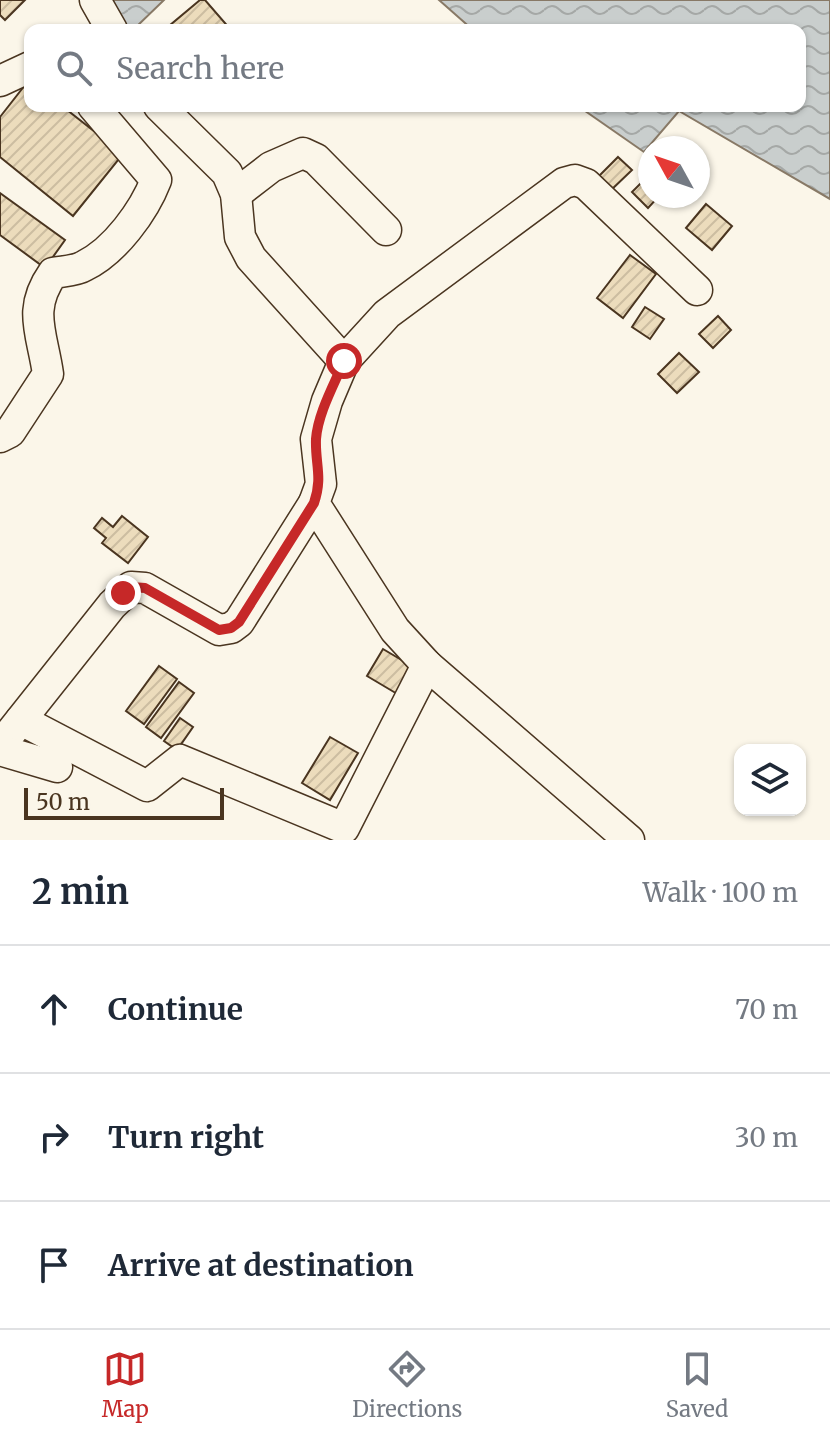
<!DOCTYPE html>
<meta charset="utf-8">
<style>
:root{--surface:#fff;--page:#f6f6f7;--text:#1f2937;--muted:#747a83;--line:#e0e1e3;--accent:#c62828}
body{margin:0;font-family:Merriweather,serif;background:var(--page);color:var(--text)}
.controls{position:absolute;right:24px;bottom:24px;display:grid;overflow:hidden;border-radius:16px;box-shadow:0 2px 6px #0004}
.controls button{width:72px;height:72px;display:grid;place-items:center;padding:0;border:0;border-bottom:2px solid var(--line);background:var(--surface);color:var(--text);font:40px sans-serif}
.compass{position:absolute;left:638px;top:136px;width:72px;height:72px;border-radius:50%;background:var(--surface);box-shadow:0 2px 6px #0004;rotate:310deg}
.scale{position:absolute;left:24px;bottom:20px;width:200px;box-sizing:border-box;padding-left:8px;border:4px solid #4a3520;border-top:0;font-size:22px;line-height:28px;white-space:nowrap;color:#4a3520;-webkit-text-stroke:6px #fbf6e9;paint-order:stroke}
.stop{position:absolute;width:24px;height:24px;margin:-18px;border:6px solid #c62828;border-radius:50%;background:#fff}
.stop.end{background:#c62828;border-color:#fff;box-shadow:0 2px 8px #0008}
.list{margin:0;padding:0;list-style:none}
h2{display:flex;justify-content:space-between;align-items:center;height:104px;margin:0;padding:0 32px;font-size:34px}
h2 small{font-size:26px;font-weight:400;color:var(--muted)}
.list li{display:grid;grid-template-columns:52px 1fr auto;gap:24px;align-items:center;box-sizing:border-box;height:128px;padding:0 32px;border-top:2px solid var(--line)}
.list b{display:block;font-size:30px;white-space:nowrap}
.list em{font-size:26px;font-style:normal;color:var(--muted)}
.icon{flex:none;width:44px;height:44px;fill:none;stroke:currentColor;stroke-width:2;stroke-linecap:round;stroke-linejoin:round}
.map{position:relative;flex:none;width:830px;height:840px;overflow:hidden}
.search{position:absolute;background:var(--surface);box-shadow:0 2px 6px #0004;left:24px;right:24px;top:24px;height:88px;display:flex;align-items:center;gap:20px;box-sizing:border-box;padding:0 28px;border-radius:16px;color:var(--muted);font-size:30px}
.sheet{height:488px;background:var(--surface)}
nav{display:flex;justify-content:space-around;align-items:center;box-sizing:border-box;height:112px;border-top:2px solid var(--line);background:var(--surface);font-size:22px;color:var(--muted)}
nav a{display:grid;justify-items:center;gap:4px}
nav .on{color:var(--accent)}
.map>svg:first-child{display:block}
.water{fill:url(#water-waves);stroke:#887966;stroke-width:2}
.building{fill:url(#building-hatch);stroke:#4a3520;stroke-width:2}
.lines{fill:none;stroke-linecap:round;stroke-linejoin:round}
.minor-casing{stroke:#4a3520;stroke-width:33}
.minor{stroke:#fbf6e9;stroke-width:30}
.route{stroke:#c62828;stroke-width:10}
</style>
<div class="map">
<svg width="830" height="840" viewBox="0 0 830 840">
<defs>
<pattern id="water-waves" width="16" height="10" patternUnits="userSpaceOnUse" patternTransform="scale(2)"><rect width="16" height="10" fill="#c9cecd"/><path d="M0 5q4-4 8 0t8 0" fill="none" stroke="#a5a8a6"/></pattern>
<pattern id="building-hatch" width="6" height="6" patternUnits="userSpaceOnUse" patternTransform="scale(2)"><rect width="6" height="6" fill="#ecdcbc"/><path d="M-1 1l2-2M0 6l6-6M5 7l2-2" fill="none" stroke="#ccbda1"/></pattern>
</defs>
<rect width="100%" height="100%" fill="#fbf6e9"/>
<!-- water -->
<g class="water">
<polygon points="110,0 164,0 133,30 128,30"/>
<polygon points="439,0 830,0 830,199 679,111 644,152 578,106 800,106 800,30 473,30"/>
</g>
<!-- building -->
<g class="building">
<polygon points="0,0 25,0 5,20 0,15"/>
<polygon points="200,0 205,0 231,30 172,30 169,26"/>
<polygon points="29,80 30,106 62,106 123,154 73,216 0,157 0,117"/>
<polygon points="618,157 632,170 609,192 596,179"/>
<polygon points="647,177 650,196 659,196 648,208 632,192"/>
<polygon points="0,193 65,240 45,268 0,235"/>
<polygon points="706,204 732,226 712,250 686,228"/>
<polygon points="630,255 656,274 623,318 597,298"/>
<polygon points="645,307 664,319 650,339 632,327"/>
<polygon points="718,316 731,330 713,348 699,334"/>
<polygon points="679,353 699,372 677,393 658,374"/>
<polygon points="122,516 148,537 128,563 102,543 106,538 94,528 102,518 113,527"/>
<polygon points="383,649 415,668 399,695 367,676"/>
<polygon points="159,666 177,679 144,724 126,711"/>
<polygon points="179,682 194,693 161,738 146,727"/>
<polygon points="180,718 193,727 177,750 164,741"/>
<polygon points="330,737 358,753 330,800 302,783"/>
</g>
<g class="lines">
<defs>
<g id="minor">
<polyline points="95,0 112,30"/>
<polyline points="0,81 30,67"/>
<polyline points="159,106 227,173 236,194 240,237 251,258 344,361"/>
<polyline points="236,194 271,167 303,153 316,159 386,230"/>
<path d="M0 437 10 432 48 374C42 332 27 310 53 273 63 271 76 271 84 266 115 251 144 211 156 180L93 106"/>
<polyline points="21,720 147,786 180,760 344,828 427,665"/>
<polyline points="0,746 112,605 131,587 145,588 219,630 231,628 239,622 314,503"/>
<polyline points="0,750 57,767"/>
<polyline points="629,840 427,665 395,630 314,503 321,484 316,439 327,401 344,361 387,314 564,183 575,180 586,184 697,290"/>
</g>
</defs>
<!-- minor casing -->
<use href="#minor" class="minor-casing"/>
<!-- minor -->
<use href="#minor" class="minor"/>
</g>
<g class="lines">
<!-- route -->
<path class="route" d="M123 593 131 587 145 588 219 630 231 628 239 622 314 503C323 477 315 464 316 439 318 413 334 385 344 361"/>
</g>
</svg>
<div class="controls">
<button><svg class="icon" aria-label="layers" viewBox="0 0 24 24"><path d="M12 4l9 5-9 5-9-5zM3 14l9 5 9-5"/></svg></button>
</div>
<svg class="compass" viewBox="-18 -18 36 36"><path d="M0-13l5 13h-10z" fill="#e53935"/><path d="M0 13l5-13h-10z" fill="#747a83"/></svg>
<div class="scale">50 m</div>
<div class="stop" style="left:344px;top:361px"></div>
<div class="stop end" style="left:123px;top:593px"></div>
<div class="search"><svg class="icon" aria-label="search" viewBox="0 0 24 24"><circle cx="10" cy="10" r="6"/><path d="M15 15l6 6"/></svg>Search here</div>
</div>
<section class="sheet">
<h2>2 min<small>Walk · 100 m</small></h2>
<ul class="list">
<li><svg class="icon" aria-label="ahead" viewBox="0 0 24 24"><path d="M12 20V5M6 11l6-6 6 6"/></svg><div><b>Continue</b></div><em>70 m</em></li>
<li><svg class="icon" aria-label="right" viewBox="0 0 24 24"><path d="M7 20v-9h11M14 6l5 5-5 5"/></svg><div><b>Turn right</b></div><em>30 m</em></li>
<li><svg class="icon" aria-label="arrive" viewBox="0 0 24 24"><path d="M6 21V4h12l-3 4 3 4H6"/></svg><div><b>Arrive at destination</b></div></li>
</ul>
</section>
<nav>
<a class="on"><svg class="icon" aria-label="map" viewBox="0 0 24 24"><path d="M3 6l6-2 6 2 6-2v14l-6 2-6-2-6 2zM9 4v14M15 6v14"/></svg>Map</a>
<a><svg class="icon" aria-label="directions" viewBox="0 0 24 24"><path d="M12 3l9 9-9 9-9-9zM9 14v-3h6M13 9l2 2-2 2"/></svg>Directions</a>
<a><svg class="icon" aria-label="saved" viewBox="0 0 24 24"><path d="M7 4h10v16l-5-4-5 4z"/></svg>Saved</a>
</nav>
